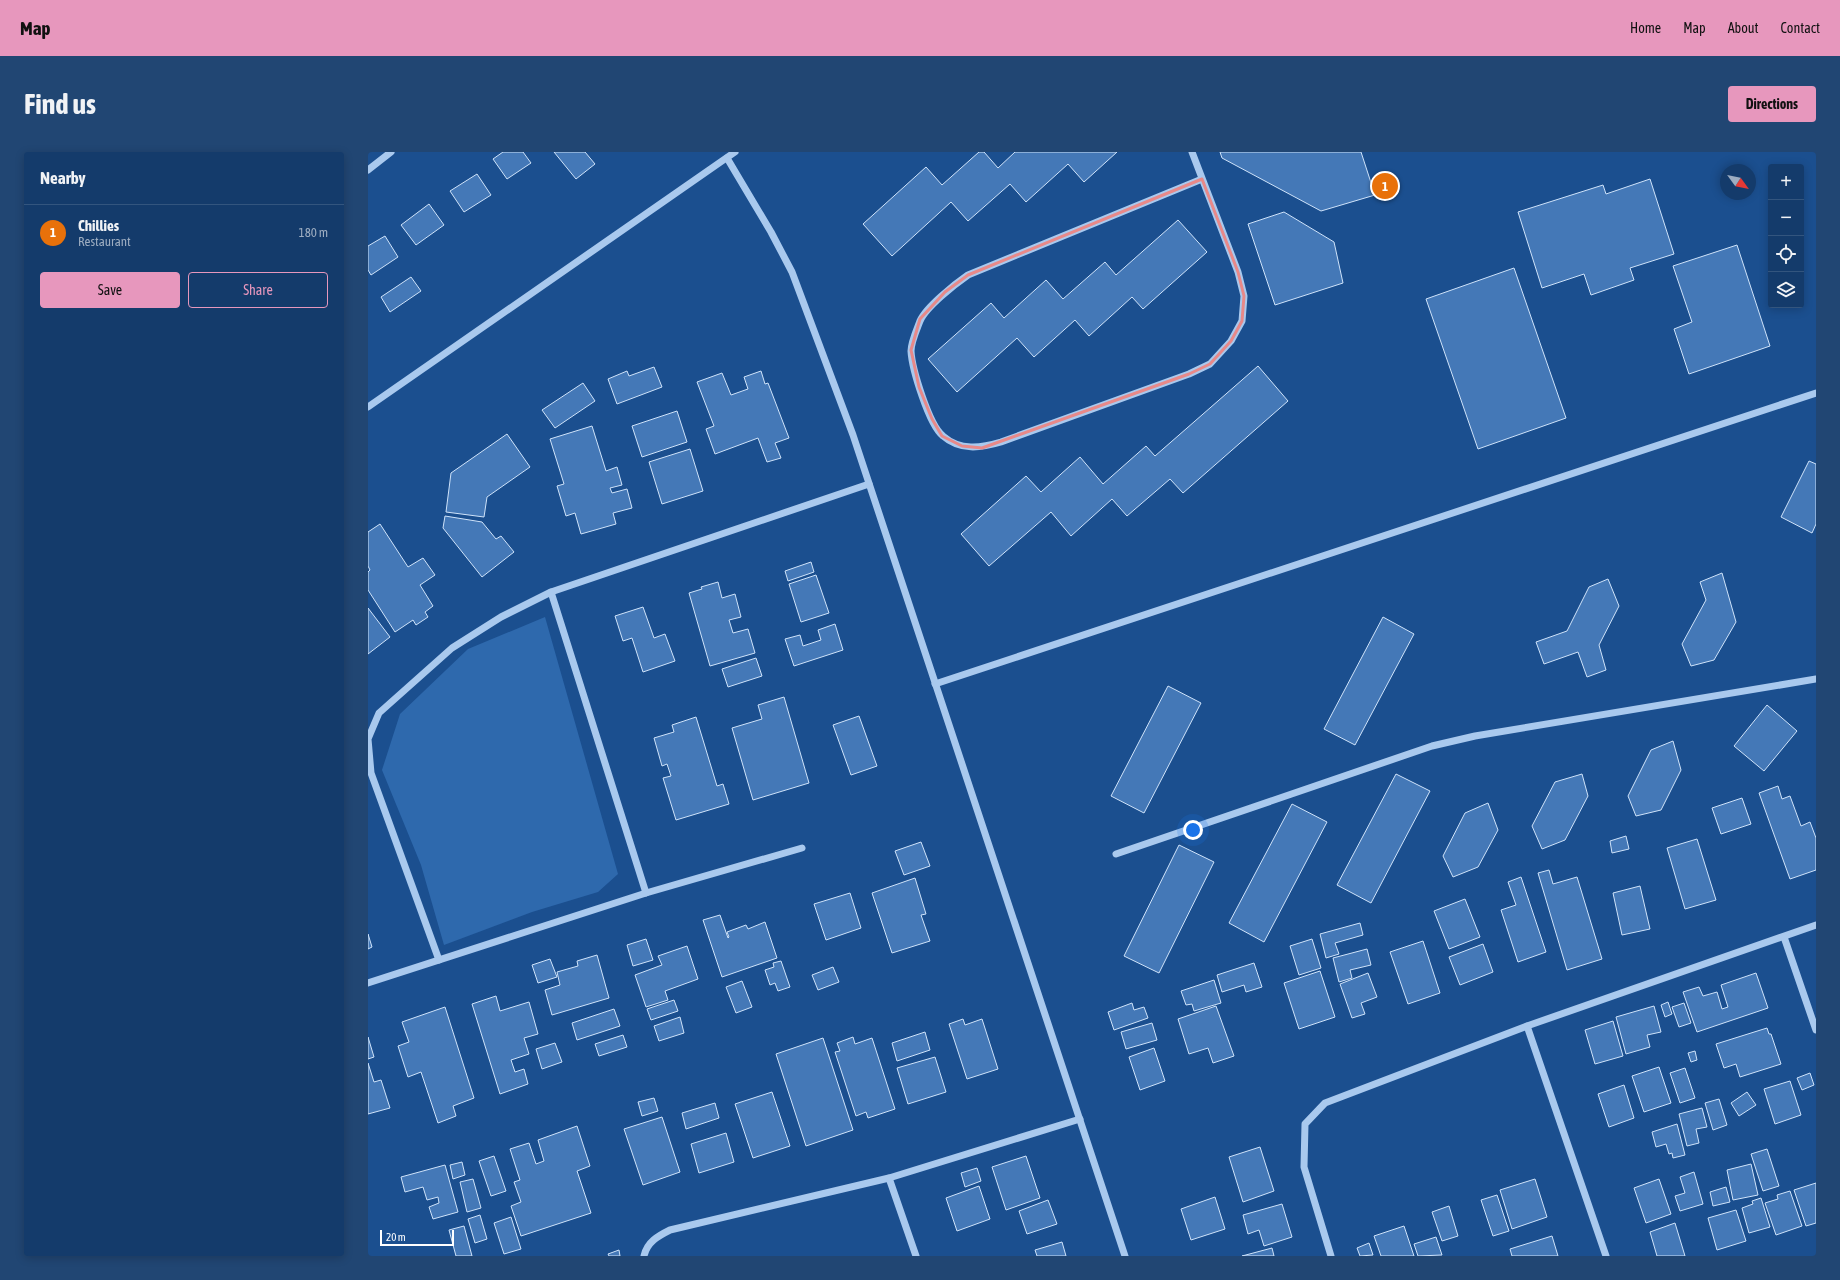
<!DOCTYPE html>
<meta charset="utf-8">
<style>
:root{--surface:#143b6b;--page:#214673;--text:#f1f3f6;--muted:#9dadc1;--line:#33557e;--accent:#e797bd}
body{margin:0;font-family:"Asap Condensed",sans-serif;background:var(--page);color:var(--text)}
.controls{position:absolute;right:12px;top:12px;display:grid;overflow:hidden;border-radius:4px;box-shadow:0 2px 10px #0003}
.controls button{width:36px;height:36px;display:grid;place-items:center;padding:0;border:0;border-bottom:1px solid var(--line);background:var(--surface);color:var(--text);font:20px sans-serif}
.compass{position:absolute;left:1352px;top:12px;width:36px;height:36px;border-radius:50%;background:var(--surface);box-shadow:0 2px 10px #0003;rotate:123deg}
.scale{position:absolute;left:12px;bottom:10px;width:74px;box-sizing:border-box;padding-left:4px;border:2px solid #fff;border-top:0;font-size:11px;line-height:14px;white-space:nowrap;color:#fff;-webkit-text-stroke:3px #1b4f8f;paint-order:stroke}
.you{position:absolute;left:825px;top:678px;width:14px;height:14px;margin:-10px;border:3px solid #fff;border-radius:50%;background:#1a73e8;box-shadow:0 0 0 6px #1a73e833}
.badge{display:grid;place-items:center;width:26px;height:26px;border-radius:50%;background:var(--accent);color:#fff;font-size:13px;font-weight:700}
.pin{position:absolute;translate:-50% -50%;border:2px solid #fff;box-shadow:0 1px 4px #0006}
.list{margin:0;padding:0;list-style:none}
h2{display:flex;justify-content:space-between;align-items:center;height:52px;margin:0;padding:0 16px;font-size:17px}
h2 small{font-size:13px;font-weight:400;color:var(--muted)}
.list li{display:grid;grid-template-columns:26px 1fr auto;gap:12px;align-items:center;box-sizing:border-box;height:56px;padding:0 16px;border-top:1px solid var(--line)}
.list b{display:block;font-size:15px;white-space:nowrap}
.list p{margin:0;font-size:13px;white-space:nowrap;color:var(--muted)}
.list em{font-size:13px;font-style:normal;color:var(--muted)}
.actions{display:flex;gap:8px;padding:12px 16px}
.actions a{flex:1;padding:9px 0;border:1px solid var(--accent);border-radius:4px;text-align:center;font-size:14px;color:var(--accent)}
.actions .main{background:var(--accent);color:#111}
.icon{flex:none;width:22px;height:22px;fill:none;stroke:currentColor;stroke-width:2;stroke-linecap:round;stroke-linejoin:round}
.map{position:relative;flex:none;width:1448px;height:1104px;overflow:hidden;border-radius:4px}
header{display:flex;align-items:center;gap:24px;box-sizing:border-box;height:56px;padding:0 20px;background:var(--accent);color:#111}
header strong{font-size:19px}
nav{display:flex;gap:22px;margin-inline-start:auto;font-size:14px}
.intro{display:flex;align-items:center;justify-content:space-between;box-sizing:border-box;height:96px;padding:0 24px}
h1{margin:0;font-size:28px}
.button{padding:10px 18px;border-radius:4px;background:var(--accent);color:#111;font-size:14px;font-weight:700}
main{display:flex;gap:24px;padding:0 24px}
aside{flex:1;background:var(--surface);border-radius:4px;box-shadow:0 2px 10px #0003}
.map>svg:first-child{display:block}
.green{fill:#2e69ad}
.building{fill:#4478b7;stroke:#cfe3fa}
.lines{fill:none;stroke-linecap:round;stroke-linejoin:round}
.minor{stroke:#a9c9ee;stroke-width:7}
.marked{fill:none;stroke:#e88989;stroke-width:3;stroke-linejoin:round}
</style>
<header>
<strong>Map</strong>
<nav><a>Home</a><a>Map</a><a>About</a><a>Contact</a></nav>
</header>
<div class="intro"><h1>Find us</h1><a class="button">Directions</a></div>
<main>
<aside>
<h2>Nearby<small></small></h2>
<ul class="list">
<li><span class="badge" style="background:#e8710a">1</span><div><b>Chillies</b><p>Restaurant</p></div><em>180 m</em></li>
</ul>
<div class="actions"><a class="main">Save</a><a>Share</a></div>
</aside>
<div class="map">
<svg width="1448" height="1104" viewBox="0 0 1448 1104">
<rect width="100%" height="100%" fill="#1b4f8f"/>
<!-- green -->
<polygon class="green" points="177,465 250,722 230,740 164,760 76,793 53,713 14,618 32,562 100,497"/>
<!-- building -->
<g class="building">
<polygon points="135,0 155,0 163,11 139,27 125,7"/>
<polygon points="186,0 217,0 227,12 208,27"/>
<polygon points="611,0 616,0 630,16 647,0 749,0 716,30 700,12 658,50 642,32 600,69 583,50 524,104 495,72 558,15 574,33"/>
<polygon points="852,0 993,0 1007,43 953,59 854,6"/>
<polygon points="109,22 123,43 96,60 82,39"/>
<polygon points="1282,27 1306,102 1262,116 1266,128 1223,143 1216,122 1174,136 1150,60 1235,33 1238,42"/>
<polygon points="61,52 76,73 48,93 33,73"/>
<polygon points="916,60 966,90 975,131 907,153 880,72"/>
<polygon points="810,68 839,100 775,157 764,145 721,184 707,168 666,205 649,186 589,240 560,207 623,151 636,166 678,128 695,147 737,110 748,123"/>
<polygon points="17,84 30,105 3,123 0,118 0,94"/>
<polygon points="1369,93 1402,194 1321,222 1306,177 1324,170 1305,114"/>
<polygon points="1146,116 1198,266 1110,297 1058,147"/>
<polygon points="43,125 53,139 22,160 13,145"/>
<polygon points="890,214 920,249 815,341 802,327 759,364 744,347 703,384 683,360 621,414 593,382 658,324 673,340 712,305 735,332 778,294 787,304"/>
<polygon points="286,215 294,235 249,252 240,227 259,219 261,224"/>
<polygon points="393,219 397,232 400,231 421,286 407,291 413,306 399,310 390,286 347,302 338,277 346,274 329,230 354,221 363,243 380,237 376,225"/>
<polygon points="215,231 227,249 187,276 174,258"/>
<polygon points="309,259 319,290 274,305 264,274"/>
<polygon points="224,274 238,319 249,315 254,333 242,336 244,341 259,337 264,356 245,361 248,372 213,382 207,361 198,364 189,334 196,332 182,287"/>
<polygon points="139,282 162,315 119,345 116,365 78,360 83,321"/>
<polygon points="322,297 335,339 294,352 281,310"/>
<polygon points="1441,309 1448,312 1448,372 1444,381 1413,365"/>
<polygon points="77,364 114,370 128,387 133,384 146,400 114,425 75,376"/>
<polygon points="12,372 40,415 55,406 67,423 52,433 65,454 57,460 60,465 48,473 45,468 27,480 0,438 0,420 2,418 0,414 0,380"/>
<polygon points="443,410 446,420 420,429 417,419"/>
<polygon points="1354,421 1368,470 1346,508 1323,514 1314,492 1338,448 1332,430"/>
<polygon points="448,423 461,461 433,470 421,432"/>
<polygon points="1240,427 1251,454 1231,493 1238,518 1219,525 1210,500 1176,512 1168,490 1199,479 1221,435"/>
<polygon points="350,430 354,446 367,442 373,465 361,468 365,481 380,477 387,501 342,514 321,441 334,437 333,435"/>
<polygon points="275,455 286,486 297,482 307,509 275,520 264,486 255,489 247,464"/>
<polygon points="0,456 22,485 0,502"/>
<polygon points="1015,465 1046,482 987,593 956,577"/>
<polygon points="467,472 475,498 426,514 417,487 432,483 435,494 453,488 450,478"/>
<polygon points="388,506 394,524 360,535 354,517"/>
<polygon points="800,534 833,551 776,661 743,644"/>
<polygon points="416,545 441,631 385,648 364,576 394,567 390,553"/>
<polygon points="1399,553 1429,579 1396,619 1366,594"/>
<polygon points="491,564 509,614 483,623 465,573"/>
<polygon points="328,565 349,634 355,632 361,652 308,668 295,626 303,624 299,612 294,614 286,586 306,580 304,573"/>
<polygon points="1305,589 1313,618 1293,658 1268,664 1260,644 1283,598"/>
<polygon points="1028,622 1062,639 1003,751 969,733"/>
<polygon points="1214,622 1220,644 1197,688 1174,697 1164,674 1187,630"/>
<polygon points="1410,634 1414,647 1422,644 1433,674 1442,670 1448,686 1448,718 1422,727 1391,641"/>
<polygon points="1374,646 1383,672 1353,682 1344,656"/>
<polygon points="1120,651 1130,678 1110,715 1085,725 1075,704 1097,661"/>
<polygon points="924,652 959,670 896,790 861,771"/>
<polygon points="1258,684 1261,697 1244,701 1242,689"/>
<polygon points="1329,687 1348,748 1317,757 1299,696"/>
<polygon points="553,690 562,714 536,723 527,699"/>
<polygon points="811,693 846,710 791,821 756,804"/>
<polygon points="1181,718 1185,732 1209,725 1234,807 1199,818 1170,721"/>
<polygon points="1153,725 1178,800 1150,810 1133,758 1148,753 1140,730"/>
<polygon points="547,726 558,762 553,763 562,789 524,801 504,741"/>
<polygon points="1272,734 1282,777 1254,783 1245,741"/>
<polygon points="482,741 493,776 458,788 446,752"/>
<polygon points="1097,747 1112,785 1081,797 1066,759"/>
<polygon points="352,763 360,786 361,785 359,780 378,773 380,777 397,770 409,806 354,825 335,768"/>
<polygon points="992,771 995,783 967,791 971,802 958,806 952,782"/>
<polygon points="0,782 4,795 0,797"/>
<polygon points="278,787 285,808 265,814 259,793"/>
<polygon points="944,787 953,816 931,823 922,794"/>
<polygon points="1055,789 1072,841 1040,852 1022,800"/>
<polygon points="1115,792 1125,820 1092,833 1081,805"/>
<polygon points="319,794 330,827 297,839 300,848 278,855 267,823 294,813 290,804"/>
<polygon points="999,797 1003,813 982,818 984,826 971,830 965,806"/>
<polygon points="229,803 241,846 184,863 177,838 192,833 189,820 210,814 209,809"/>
<polygon points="182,807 189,825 170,831 164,813"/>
<polygon points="413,809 422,835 410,839 407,831 402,833 397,818 406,815 405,811"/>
<polygon points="886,811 894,835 878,840 876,833 854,840 849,823"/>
<polygon points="465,815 471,830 450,838 444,823"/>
<polygon points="952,819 967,865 931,877 916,831"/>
<polygon points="1000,821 1009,845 993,851 997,862 984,866 972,832"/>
<polygon points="1388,821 1400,856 1329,880 1315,840 1331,835 1335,844 1349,840 1354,857 1360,855 1353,833"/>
<polygon points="846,828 853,851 826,859 824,852 818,853 813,839"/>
<polygon points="374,829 384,855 368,861 358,835"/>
<polygon points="128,844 132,859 161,850 170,882 156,886 161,902 143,908 147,920 156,917 160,932 132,942 104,852"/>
<polygon points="306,848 310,859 283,868 279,857"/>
<polygon points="1300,850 1304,862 1297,865 1293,853"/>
<polygon points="764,851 766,858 776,855 780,866 746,878 740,860"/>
<polygon points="1316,851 1323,871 1311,875 1304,855"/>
<polygon points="848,854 866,904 845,911 840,896 821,902 810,867"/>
<polygon points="1286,854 1293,880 1279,883 1282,895 1258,902 1248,865"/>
<polygon points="77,855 106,946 85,954 88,964 70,971 53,920 40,925 30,894 41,890 34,870"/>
<polygon points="246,857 252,874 209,888 204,871"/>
<polygon points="312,865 316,881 291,889 286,874"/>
<polygon points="595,867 597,873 614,867 630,917 599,927 581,872"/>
<polygon points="1245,869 1255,904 1227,912 1217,878"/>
<polygon points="784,871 789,888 758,897 753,880"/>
<polygon points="1399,876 1401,882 1403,882 1413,912 1372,925 1368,912 1356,916 1348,892"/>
<polygon points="557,880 562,898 529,909 524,891"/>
<polygon points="255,883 259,895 231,904 227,892"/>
<polygon points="0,885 6,905 0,907"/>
<polygon points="485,885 487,892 504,886 527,957 500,966 498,960 488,964 467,900 472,899 469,891"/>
<polygon points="455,886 485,978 438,994 408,902"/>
<polygon points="187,891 194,910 174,917 168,897"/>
<polygon points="786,896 797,929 772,938 761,905"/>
<polygon points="1327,899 1329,908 1323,910 1320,901"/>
<polygon points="567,905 578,940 540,952 529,916"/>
<polygon points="0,911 6,930 13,928 22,956 0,962"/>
<polygon points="1291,915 1303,951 1276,960 1264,924"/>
<polygon points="1317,916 1327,946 1312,951 1302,921"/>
<polygon points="1442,921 1446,933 1434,938 1429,926"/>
<polygon points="1422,929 1433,963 1407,972 1396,937"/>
<polygon points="1256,933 1266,966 1241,975 1230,942"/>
<polygon points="404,940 422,994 385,1006 367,952"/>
<polygon points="1379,940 1388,953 1371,964 1363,951"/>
<polygon points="286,946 290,959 274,964 270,950"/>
<polygon points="1351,947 1359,973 1345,978 1337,951"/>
<polygon points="347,951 351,966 318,977 314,961"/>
<polygon points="1334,956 1339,975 1328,977 1331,991 1319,994 1311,962"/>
<polygon points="294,965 312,1020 275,1033 256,977"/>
<polygon points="1309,972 1317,1003 1305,1006 1304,1001 1301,1002 1298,992 1288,995 1284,980"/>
<polygon points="209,974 222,1014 209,1019 223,1061 153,1084 143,1054 153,1050 146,1030 152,1028 142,997 161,991 168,1012 176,1009 170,988"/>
<polygon points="358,981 366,1010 331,1021 323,992"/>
<polygon points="892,995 906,1039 875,1050 861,1005"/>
<polygon points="1399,997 1411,1034 1395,1039 1383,1002"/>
<polygon points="126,1004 138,1039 123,1044 111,1009"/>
<polygon points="658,1004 672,1046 638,1058 624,1015"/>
<polygon points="94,1010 97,1023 85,1027 82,1013"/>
<polygon points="1383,1012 1390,1043 1365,1048 1359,1018"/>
<polygon points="77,1013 90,1060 65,1067 61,1055 71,1051 70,1045 59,1048 55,1035 37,1040 33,1025"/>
<polygon points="609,1016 613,1029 597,1035 593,1021"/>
<polygon points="1326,1020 1335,1052 1312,1059 1307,1044 1317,1041 1312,1025"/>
<polygon points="105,1027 113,1056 99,1060 92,1030"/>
<polygon points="1167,1027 1179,1065 1144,1077 1132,1038"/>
<polygon points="1291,1027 1303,1062 1278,1071 1266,1036"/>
<polygon points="1448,1031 1448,1071 1438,1074 1426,1038"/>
<polygon points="611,1034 622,1067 589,1079 578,1046"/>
<polygon points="1358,1035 1362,1050 1345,1054 1342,1040"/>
<polygon points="1422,1039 1434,1074 1408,1083 1397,1051 1410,1047 1409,1043"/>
<polygon points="1129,1043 1141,1079 1125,1084 1113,1048"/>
<polygon points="847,1045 857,1077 823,1088 813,1057"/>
<polygon points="1393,1046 1402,1075 1381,1081 1374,1056 1385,1052 1384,1049"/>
<polygon points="680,1048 689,1072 659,1082 651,1059"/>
<polygon points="914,1052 924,1085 896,1094 891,1078 880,1082 875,1063"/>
<polygon points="1081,1054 1090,1084 1074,1089 1064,1060"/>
<polygon points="1368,1058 1378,1089 1349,1098 1340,1066"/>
<polygon points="112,1063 119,1087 107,1091 100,1067"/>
<polygon points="143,1065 153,1097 136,1102 126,1071"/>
<polygon points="1307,1071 1317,1104 1289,1104 1282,1080"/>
<polygon points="96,1074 104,1104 88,1104 81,1078"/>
<polygon points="1036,1074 1046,1104 1013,1104 1006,1084"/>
<polygon points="1184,1084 1190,1104 1144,1104 1142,1097"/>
<polygon points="1068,1085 1074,1103 1050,1104 1046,1092"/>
<polygon points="694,1090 698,1104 669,1104 667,1098"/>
<polygon points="1001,1091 1005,1103 992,1104 989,1096"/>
<polygon points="904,1096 906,1104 874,1104"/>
<polygon points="251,1098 252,1104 241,1104 240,1102"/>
</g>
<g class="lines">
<!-- minor -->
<g class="minor">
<path d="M824 0 870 120 876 144 874 169 863 189 842 212 821 222 633 290C613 296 592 299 575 284 561 273 544 217 543 199 543 190 549 177 552 169 558 155 587 132 600 123L834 27"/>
<polyline points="359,6 403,80 424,120 485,283 757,1104"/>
<polyline points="0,18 23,0"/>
<polyline points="0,255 367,0"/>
<polyline points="183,440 278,741"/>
<polyline points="567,532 1448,241"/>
<polyline points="748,702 1064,594 1107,584 1448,527"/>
<polyline points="1416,785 1448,878"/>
<polyline points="71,808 3,621 0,587 11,561 84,496 133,465 183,440 501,332"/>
<polyline points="0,831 278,741 434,696"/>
<polyline points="1159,874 1238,1104"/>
<polyline points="521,1026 548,1104"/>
<path d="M276 1104C279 1090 290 1084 302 1078L521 1026 712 967"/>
<polyline points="963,1104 936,1015 937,972 957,951 1159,874 1448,773"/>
</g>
</g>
<!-- marked area -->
<path class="marked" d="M834 27 870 120 876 144 874 169 863 189 842 212 821 222 614 296 594 294 574 284 564 267 551 235 543 198 552 167 577 140 600 123Z"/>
</svg>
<div class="controls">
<button>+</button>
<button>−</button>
<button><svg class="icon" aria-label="locate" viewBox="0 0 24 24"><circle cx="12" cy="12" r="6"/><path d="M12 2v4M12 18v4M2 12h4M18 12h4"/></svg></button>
<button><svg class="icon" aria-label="layers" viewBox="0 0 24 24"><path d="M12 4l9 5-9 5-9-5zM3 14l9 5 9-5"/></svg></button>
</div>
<svg class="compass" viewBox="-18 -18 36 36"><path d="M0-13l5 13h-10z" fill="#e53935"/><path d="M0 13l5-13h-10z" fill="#9dadc1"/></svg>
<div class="scale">20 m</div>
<div class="you"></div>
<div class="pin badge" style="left:1017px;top:34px;background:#e8710a">1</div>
</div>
</main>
